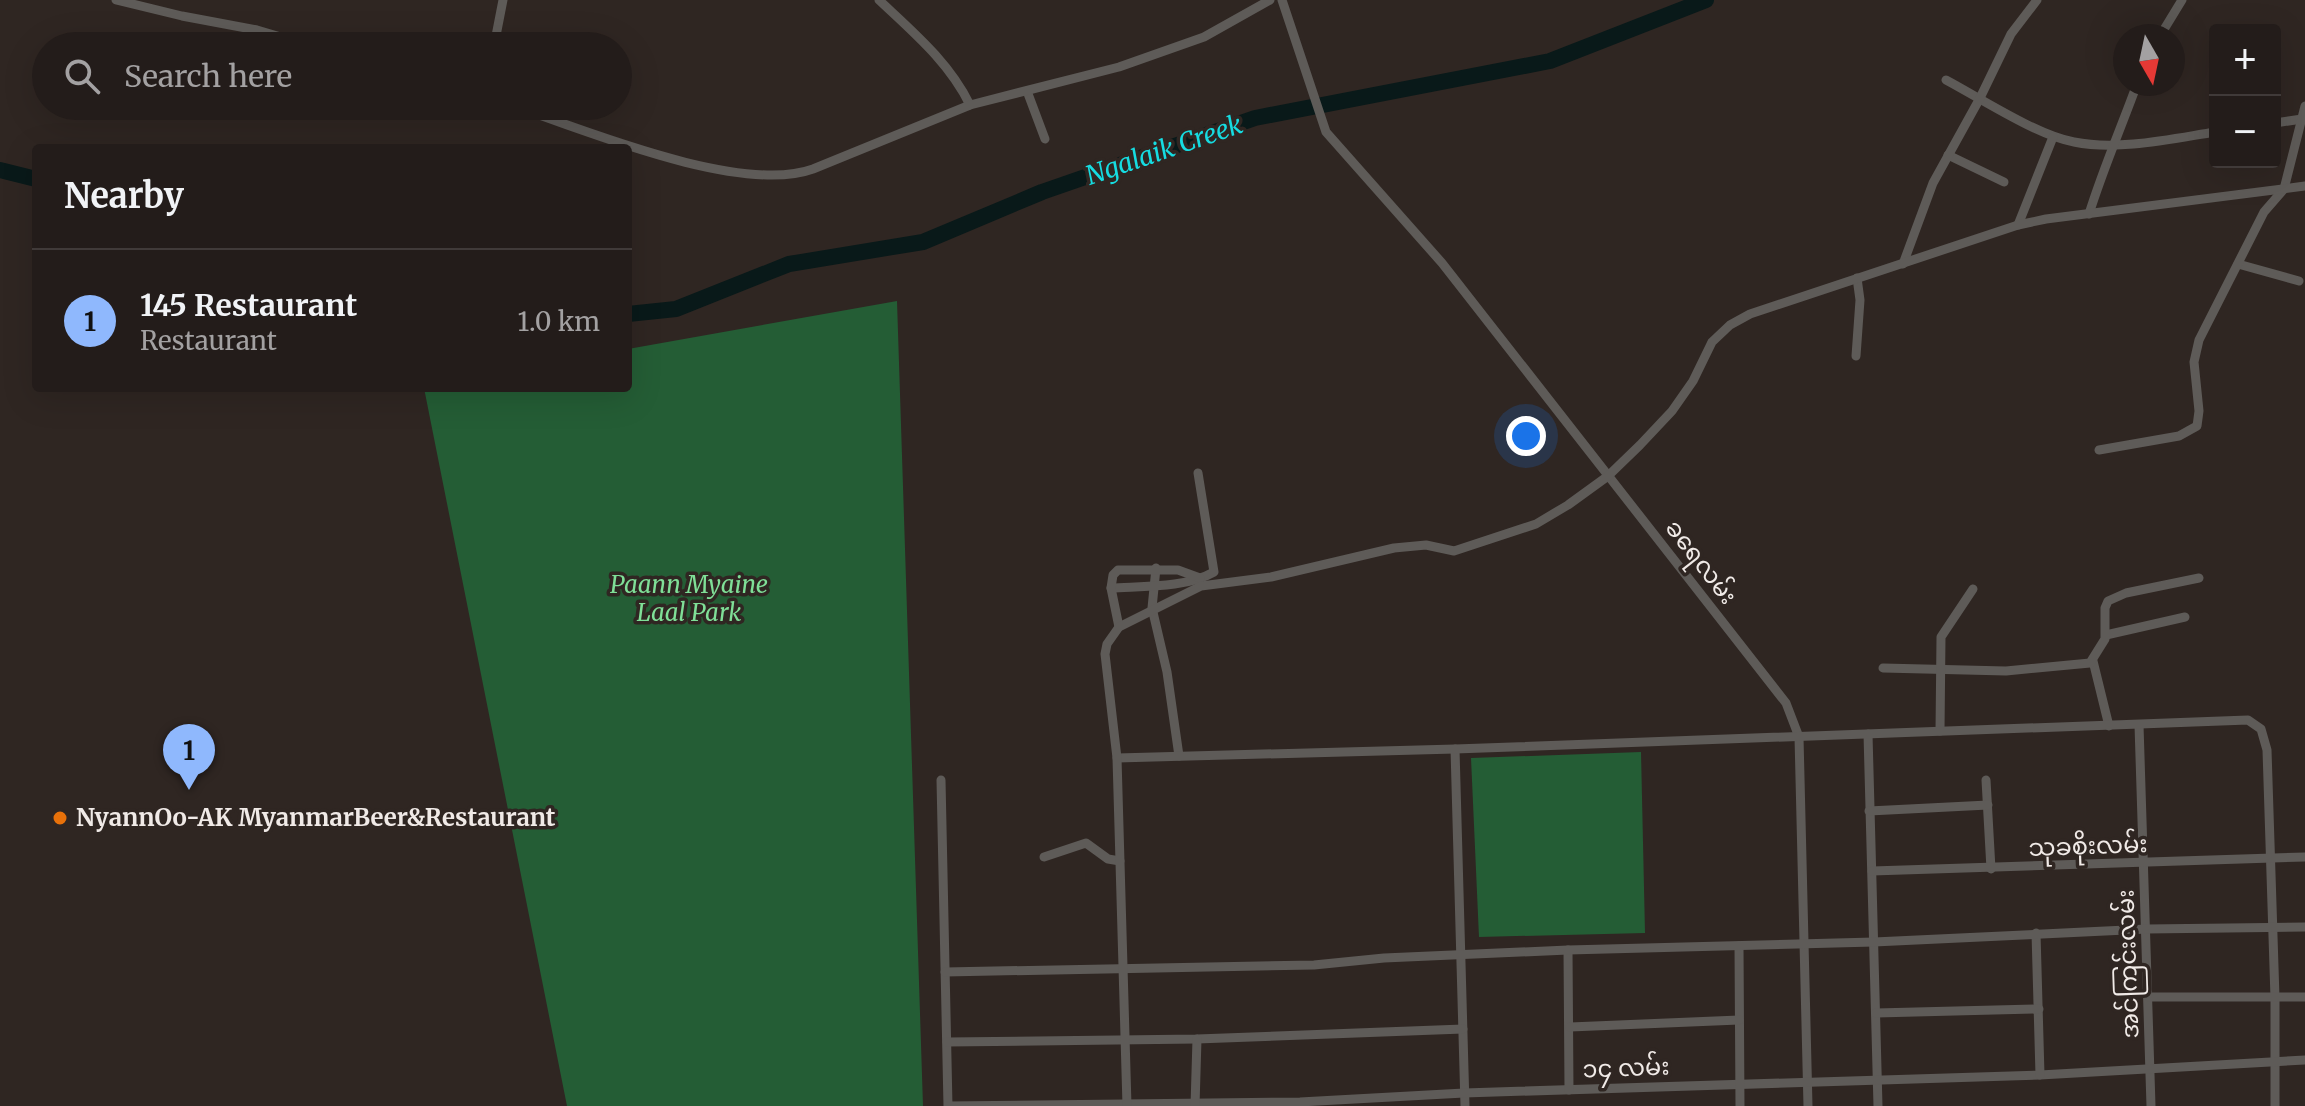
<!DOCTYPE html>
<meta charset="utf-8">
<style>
:root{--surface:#231c1a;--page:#2f2927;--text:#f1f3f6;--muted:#a3a1a2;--line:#403a39;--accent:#8fb8fd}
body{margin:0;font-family:Merriweather,"Noto Sans Myanmar",serif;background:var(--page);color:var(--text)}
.controls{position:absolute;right:24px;top:24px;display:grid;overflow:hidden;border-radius:8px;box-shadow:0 8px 32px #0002}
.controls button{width:72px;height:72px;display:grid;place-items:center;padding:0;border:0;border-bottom:2px solid var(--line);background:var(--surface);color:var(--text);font:40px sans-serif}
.compass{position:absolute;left:2113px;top:24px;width:72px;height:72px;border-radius:50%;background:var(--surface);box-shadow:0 8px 32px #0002;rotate:171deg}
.you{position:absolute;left:1526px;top:436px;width:28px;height:28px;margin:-20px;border:6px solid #fff;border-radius:50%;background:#1a73e8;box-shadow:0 0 0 12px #1a73e833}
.badge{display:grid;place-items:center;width:52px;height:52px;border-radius:50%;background:var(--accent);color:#111;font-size:26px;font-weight:700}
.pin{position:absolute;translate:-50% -66px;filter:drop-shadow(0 2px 4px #0008)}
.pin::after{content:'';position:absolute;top:42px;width:28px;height:24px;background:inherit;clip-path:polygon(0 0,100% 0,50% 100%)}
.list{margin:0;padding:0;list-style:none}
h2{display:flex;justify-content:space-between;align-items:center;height:104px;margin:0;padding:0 32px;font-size:34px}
h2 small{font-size:26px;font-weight:400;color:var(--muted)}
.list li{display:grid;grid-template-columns:52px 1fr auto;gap:24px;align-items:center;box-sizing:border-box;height:144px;padding:0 32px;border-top:2px solid var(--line)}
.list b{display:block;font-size:30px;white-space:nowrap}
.list p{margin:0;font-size:26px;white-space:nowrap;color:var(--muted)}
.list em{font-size:26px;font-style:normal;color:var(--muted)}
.icon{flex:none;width:44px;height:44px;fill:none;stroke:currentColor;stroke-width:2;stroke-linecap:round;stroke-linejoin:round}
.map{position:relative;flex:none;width:2305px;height:1106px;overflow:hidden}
.search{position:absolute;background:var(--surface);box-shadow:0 8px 32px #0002;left:32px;top:32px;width:600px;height:88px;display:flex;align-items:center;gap:20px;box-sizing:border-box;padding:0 28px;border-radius:44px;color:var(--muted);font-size:30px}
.panel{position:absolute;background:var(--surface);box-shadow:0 8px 32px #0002;left:32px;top:144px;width:600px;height:248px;border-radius:8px}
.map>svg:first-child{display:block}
.green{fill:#245d35}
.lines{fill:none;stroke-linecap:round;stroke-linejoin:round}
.river{stroke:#091919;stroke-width:16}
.minor{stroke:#5e5b58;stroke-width:9}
.food-dot{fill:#e8710a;stroke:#2f2622;stroke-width:3}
.labels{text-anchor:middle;stroke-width:7;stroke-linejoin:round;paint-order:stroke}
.street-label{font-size:24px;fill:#f0eae7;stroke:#2f2622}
.park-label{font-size:24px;font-style:italic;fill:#7fdf97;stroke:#2f2622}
.poi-label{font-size:24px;font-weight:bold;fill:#f0eae7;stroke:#2f2622;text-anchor:start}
.water-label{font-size:26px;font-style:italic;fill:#16dce1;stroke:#2f2622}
</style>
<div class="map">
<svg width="2305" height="1106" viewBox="0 0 2305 1106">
<rect width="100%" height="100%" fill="#2f2622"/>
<!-- green -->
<g class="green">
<polygon points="897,301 923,1106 567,1106 424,388 628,388 628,349"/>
<polygon points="1641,752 1645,933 1479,937 1471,758"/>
</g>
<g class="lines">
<!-- river -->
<g class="river">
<polyline points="0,170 36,179"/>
<polyline points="628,314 676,309 789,264 923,242 1042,192 1255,118 1550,61 1706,0"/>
</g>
<!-- minor -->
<g class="minor">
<polyline points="116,0 182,16 257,30 311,46"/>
<path d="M879 0C913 32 949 62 970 105"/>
<polyline points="1282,0 1326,132 1442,263 1786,703 1799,737 1808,1106"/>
<polyline points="2160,36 2182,0"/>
<polyline points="494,46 503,0"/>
<path d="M1946 80C1980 98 2038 136 2074 142 2118 151 2171 139 2215 132"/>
<polyline points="1027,91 1045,139"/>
<path d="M514 106C586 131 742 195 813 169L970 105 1119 67 1204 37 1270 0"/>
<polyline points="2275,123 2302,119"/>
<polyline points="1948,155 2004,182"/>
<path d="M2089 214C2103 169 2121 128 2137 84"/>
<polyline points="2018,225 2053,137"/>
<polyline points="1903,264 1933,183 1980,98 2011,34 2037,0"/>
<polyline points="2238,264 2299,281"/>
<polyline points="1856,356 1860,300 1857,278"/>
<polyline points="2099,450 2179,436 2197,426 2199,411 2194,362 2199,340 2264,212 2284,189 2305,106"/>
<polyline points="1156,568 1152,608 1167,672 1179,756"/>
<path d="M1111 588C1144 586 1186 588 1214 572L1198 473"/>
<polyline points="1119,627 1111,588 1113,575 1118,570 1178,570 1200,578"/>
<polyline points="2106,635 2185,617"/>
<polyline points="2093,661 2109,726"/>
<polyline points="1883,668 2006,671 2090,663 2105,639 2105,608 2108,601 2126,593 2199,578"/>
<polyline points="2139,725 2151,1106"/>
<polyline points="1940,731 1941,637 1973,589"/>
<polyline points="1868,734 1878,1106"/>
<polyline points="1455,749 1465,1106"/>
<polyline points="1117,758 1455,749 2248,720 2261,729 2267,750 2275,998 2275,1106"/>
<polyline points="941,780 948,1106 1300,1102 1464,1093 2040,1075 2305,1060"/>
<polyline points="1986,780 1991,869"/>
<polyline points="1869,811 1988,805"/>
<polyline points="1044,857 1086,843 1108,859 1120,861"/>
<polyline points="1872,871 2305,857"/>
<polyline points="2036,933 2040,1075"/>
<polyline points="1739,946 1740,1106"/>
<polyline points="1568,950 1569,1090"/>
<polyline points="945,972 1314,965 1384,958 1568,950 1874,942 2147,929 2305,927"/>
<polyline points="2149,997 2305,997"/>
<polyline points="1876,1013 2039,1009"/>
<polyline points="1570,1027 1739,1020"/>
<polyline points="947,1042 1197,1039 1463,1029"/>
<polyline points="1127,1106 1117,758 1105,654 1107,644 1119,627 1201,586 1271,577 1394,548 1426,545 1454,551 1536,524 1568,505 1608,476 1640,445 1672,411 1693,381 1712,342 1730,325 1750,314 2018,225 2046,219 2305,186"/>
<polyline points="1195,1106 1197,1039"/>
</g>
</g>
<!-- markers -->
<circle class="food-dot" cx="60" cy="818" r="8"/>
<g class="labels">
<!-- street labels -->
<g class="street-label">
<text transform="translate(1701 562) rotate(52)" y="8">ခရေလမ်း</text>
<text transform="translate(2088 846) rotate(-2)" y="8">သုခစိုးလမ်း</text>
<text transform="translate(2128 964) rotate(-92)" y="8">အင်ကြင်းလမ်း</text>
<text transform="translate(1626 1068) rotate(-2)" y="8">၁၄ လမ်း</text>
</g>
<!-- park labels -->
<g class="park-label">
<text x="689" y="593">Paann Myaine<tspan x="689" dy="28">Laal Park</tspan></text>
</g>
<!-- poi labels -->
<g class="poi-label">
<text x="76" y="826">NyannOo-AK MyanmarBeer&amp;Restaurant</text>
</g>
<!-- water labels -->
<g class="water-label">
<text transform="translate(1164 150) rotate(-19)" y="9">Ngalaik Creek</text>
</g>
</g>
</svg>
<div class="controls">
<button>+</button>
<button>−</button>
</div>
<svg class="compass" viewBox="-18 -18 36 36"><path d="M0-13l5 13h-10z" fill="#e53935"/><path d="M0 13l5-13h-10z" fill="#a3a1a2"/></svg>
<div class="you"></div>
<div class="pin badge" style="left:189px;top:790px">1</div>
<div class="search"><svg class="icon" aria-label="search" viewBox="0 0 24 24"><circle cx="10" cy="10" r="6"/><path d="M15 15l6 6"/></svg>Search here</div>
<section class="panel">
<h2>Nearby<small></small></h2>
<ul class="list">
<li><span class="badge">1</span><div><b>145 Restaurant</b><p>Restaurant</p></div><em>1.0 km</em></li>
</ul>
</section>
</div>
